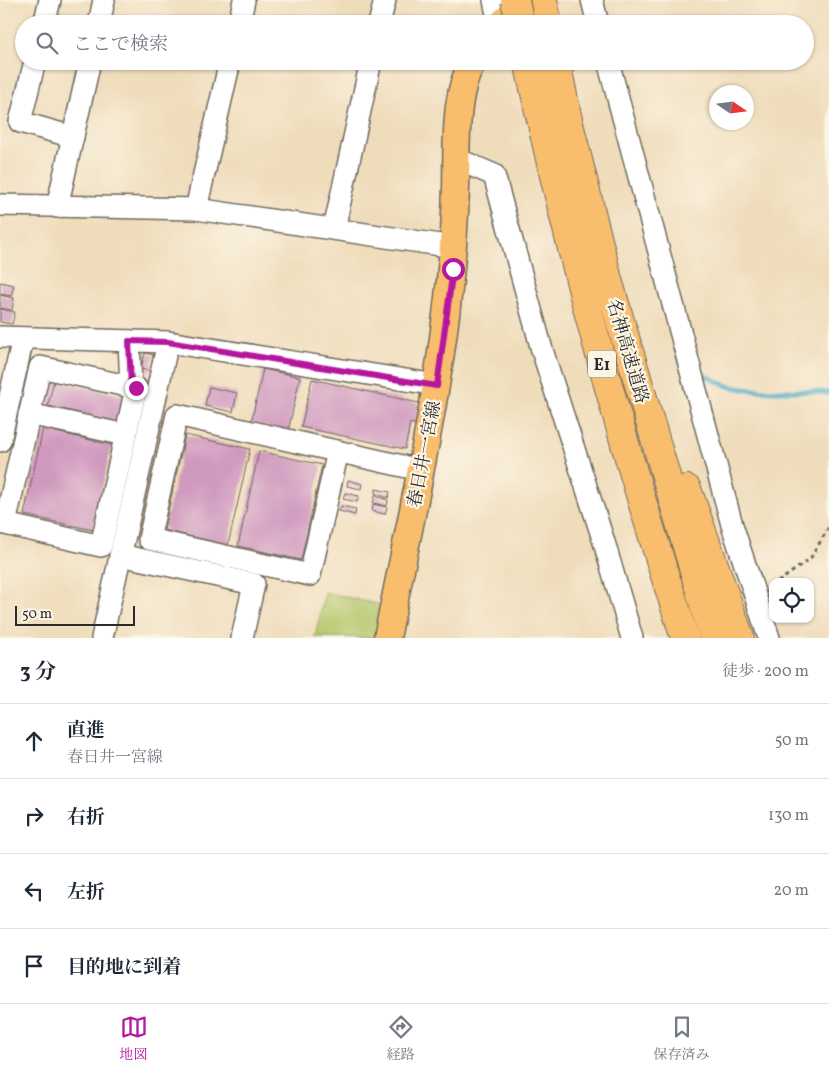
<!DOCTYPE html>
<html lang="ja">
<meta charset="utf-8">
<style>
:root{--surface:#fff;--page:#f6f6f7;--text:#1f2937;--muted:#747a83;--line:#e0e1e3;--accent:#b5179e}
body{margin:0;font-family:Vollkorn,"Noto Serif JP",serif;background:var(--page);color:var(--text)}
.controls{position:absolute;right:15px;bottom:15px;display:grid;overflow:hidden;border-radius:10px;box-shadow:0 1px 4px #0004}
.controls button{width:45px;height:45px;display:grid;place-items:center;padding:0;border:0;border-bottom:1px solid var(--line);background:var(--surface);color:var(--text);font:25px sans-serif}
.compass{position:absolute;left:709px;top:85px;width:45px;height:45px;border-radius:50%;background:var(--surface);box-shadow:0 1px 4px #0004;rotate:103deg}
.scale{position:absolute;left:15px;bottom:12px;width:120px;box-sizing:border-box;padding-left:5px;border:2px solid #2b2b2b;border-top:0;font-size:14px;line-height:18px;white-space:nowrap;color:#2b2b2b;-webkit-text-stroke:4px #fcf5e5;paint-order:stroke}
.stop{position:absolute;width:15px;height:15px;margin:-11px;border:4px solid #b5179e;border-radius:50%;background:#fff}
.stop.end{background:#b5179e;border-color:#fff;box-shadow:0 1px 5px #0008}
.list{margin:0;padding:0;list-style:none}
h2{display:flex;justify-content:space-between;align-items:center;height:65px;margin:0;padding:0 20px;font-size:21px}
h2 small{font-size:16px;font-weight:400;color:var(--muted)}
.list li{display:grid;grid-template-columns:32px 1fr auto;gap:15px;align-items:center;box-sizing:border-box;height:75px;padding:0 20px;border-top:1px solid var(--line)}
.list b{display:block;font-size:19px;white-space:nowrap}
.list p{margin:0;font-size:16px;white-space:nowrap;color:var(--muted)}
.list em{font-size:16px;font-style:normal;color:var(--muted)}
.icon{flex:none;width:28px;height:28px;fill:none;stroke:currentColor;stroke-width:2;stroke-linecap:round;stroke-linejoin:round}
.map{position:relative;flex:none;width:829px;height:638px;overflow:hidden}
.search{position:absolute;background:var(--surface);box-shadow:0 1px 4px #0004;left:15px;right:15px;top:15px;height:55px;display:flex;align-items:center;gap:12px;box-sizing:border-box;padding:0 18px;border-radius:28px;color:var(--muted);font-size:19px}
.sheet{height:365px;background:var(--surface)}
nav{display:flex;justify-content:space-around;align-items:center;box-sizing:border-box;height:70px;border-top:1px solid var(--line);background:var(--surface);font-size:14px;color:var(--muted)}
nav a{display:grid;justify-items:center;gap:2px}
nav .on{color:var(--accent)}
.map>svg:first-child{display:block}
.green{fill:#b3c568;stroke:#6f784a}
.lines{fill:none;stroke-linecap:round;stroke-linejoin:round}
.stream{stroke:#47aac6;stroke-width:5}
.building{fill:#d09abf}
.minor-casing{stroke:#70695d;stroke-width:24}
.major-casing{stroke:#70695d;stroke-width:29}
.highway-casing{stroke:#70695d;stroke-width:30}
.path{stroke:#70695d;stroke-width:3;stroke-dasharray:4 4;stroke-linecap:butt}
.minor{stroke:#fff;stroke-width:21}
.major{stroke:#f9be6d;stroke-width:26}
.highway{stroke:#f9be6d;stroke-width:28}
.highway-bridge-casing{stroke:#70695d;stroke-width:30;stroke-linecap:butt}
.highway-bridge{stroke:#f9be6d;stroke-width:28}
.route{stroke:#b5179e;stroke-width:6}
.labels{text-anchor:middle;stroke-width:4.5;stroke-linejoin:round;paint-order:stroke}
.shield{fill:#fcf5e5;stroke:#6a6863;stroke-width:1}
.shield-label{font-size:16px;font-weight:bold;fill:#2b2b2b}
.street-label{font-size:18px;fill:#2b2b2b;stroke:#fcf5e5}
</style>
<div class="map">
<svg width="829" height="638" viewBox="0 0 829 638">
<rect width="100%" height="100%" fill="#fcf5e5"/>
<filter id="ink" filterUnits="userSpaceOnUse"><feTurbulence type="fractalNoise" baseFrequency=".02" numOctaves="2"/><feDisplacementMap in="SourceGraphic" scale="10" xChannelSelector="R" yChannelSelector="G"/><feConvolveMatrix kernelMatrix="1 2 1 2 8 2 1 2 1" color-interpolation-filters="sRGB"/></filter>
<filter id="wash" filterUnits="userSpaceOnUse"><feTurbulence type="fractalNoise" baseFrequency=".0096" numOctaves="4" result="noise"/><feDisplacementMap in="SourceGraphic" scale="20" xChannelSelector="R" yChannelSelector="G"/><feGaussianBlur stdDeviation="1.12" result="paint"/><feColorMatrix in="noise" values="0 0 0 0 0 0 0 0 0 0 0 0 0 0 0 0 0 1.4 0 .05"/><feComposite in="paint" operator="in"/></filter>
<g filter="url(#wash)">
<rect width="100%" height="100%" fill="#efdcba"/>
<!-- green -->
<polygon class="green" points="325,592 385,606 379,638 315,637"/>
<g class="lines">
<!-- stream -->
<path class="stream" d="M700 373C709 377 719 383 728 386 761 394 796 389 829 393"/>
</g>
<g id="blocks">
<!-- building -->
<g class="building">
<polygon points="0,282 14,285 11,296 0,294"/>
<polygon points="0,295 14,298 12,310 0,308"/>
<polygon points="0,309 15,312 12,324 0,322"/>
<polygon points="145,353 154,355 151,371 141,369"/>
<polygon points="263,369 300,377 288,432 251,423"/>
<polygon points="312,379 423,404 418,425 410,423 405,449 301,427"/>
<polygon points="54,380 125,396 120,422 48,406"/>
<polygon points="209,387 237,393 233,412 205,406"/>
<polygon points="43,429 112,445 93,530 24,515"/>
<polygon points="185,435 250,449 228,545 164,530"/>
<polygon points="259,451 322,465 301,560 238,546"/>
<polygon points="348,480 362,484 361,489 347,486"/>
<polygon points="376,489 390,492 388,498 375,494"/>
<polygon points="345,493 359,496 357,502 343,499"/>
<polygon points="375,496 388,500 387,506 373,503"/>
<polygon points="373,504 387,507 385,514 372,511"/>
<polygon points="341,506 356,509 355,515 339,511"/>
</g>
</g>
</g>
<g filter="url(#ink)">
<use href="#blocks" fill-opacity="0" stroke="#70695d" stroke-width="1"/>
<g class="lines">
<defs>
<g id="minor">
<polyline points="494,0 499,24"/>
<polyline points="592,0 598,24"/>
<polyline points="44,24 50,0"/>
<polyline points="99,24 104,0"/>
<polyline points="239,24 244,0"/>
<polyline points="379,24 385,0"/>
<polyline points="35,61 20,122 73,137"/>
<polyline points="608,61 732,525 769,638"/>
<polyline points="457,159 494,175 542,350 604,542 632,638"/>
<polyline points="0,205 196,209 454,247"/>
<polyline points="57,207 90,61"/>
<polyline points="196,209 230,61"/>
<polyline points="334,229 371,61"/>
<polyline points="0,337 168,342 437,385"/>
<polyline points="129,341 131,387"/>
<polygon points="40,367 136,388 101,546 5,524"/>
<polyline points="29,414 126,435"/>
<polyline points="0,441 23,338"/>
<polyline points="338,451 310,575 149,539 177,415 420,470"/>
<polyline points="120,555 254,584 242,638"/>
<polyline points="102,638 168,342"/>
</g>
<g id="major">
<polyline points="501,24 527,0"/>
<path d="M387 638C417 488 452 340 456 187 457 151 453 91 474 61"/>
</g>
<g id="highway">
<polyline points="543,0 548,24"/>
<path d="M528 61C570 256 623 449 685 638"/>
<polyline points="556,61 568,120 608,280 714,638"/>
<polyline points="687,489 740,638"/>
</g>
</defs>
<!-- minor casing -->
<use href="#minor" class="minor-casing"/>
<!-- major casing -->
<use href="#major" class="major-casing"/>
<!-- highway casing -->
<use href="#highway" class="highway-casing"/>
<!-- path -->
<polyline class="path" points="778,582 810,559 829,527"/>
<!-- minor -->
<use href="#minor" class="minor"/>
<!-- major -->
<use href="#major" class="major"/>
<!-- highway -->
<use href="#highway" class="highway"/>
<defs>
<polyline id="highway-bridge" points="515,0 520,24"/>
</defs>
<!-- highway-bridge casing -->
<use href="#highway-bridge" class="highway-bridge-casing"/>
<!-- highway-bridge -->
<use href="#highway-bridge" class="highway-bridge"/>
</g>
</g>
<g class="lines" filter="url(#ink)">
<!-- route -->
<polyline class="route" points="136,388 131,387 129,341 168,342 437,386 453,269"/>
</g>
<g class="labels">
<!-- shield labels -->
<rect class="shield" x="588" y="350.5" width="28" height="27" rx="4"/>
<g class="shield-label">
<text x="602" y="370">E1</text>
</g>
<!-- street labels -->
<g class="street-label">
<text transform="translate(628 351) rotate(74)" y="6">名神高速道路</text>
<text transform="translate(424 454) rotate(-79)" y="6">春日井一宮線</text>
</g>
</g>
</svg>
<div class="controls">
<button><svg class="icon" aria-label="locate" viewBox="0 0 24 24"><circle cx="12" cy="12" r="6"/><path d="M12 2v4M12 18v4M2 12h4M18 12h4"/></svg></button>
</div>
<svg class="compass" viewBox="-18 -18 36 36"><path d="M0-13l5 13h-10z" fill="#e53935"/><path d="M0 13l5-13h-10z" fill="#747a83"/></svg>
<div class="scale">50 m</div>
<div class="stop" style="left:453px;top:269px"></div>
<div class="stop end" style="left:136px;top:388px"></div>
<div class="search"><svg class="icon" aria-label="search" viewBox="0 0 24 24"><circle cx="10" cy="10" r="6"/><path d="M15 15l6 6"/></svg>ここで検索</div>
</div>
<section class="sheet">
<h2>3 分<small>徒歩 · 200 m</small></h2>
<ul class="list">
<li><svg class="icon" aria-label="ahead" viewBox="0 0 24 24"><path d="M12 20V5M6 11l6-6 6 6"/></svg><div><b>直進</b><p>春日井一宮線</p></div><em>50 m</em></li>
<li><svg class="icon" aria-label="right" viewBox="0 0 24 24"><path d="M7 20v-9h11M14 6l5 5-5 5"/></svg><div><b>右折</b></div><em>130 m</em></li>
<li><svg class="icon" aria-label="left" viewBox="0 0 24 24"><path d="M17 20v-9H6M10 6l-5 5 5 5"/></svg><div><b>左折</b></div><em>20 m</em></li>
<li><svg class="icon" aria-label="arrive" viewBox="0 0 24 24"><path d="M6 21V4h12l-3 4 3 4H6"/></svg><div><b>目的地に到着</b></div></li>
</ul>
</section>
<nav>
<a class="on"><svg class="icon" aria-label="map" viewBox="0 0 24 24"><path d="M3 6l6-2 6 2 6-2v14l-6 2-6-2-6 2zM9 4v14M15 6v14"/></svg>地図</a>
<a><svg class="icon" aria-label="directions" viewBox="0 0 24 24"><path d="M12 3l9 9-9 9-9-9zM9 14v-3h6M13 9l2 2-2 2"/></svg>経路</a>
<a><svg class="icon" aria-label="saved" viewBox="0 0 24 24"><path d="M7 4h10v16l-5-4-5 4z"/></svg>保存済み</a>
</nav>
